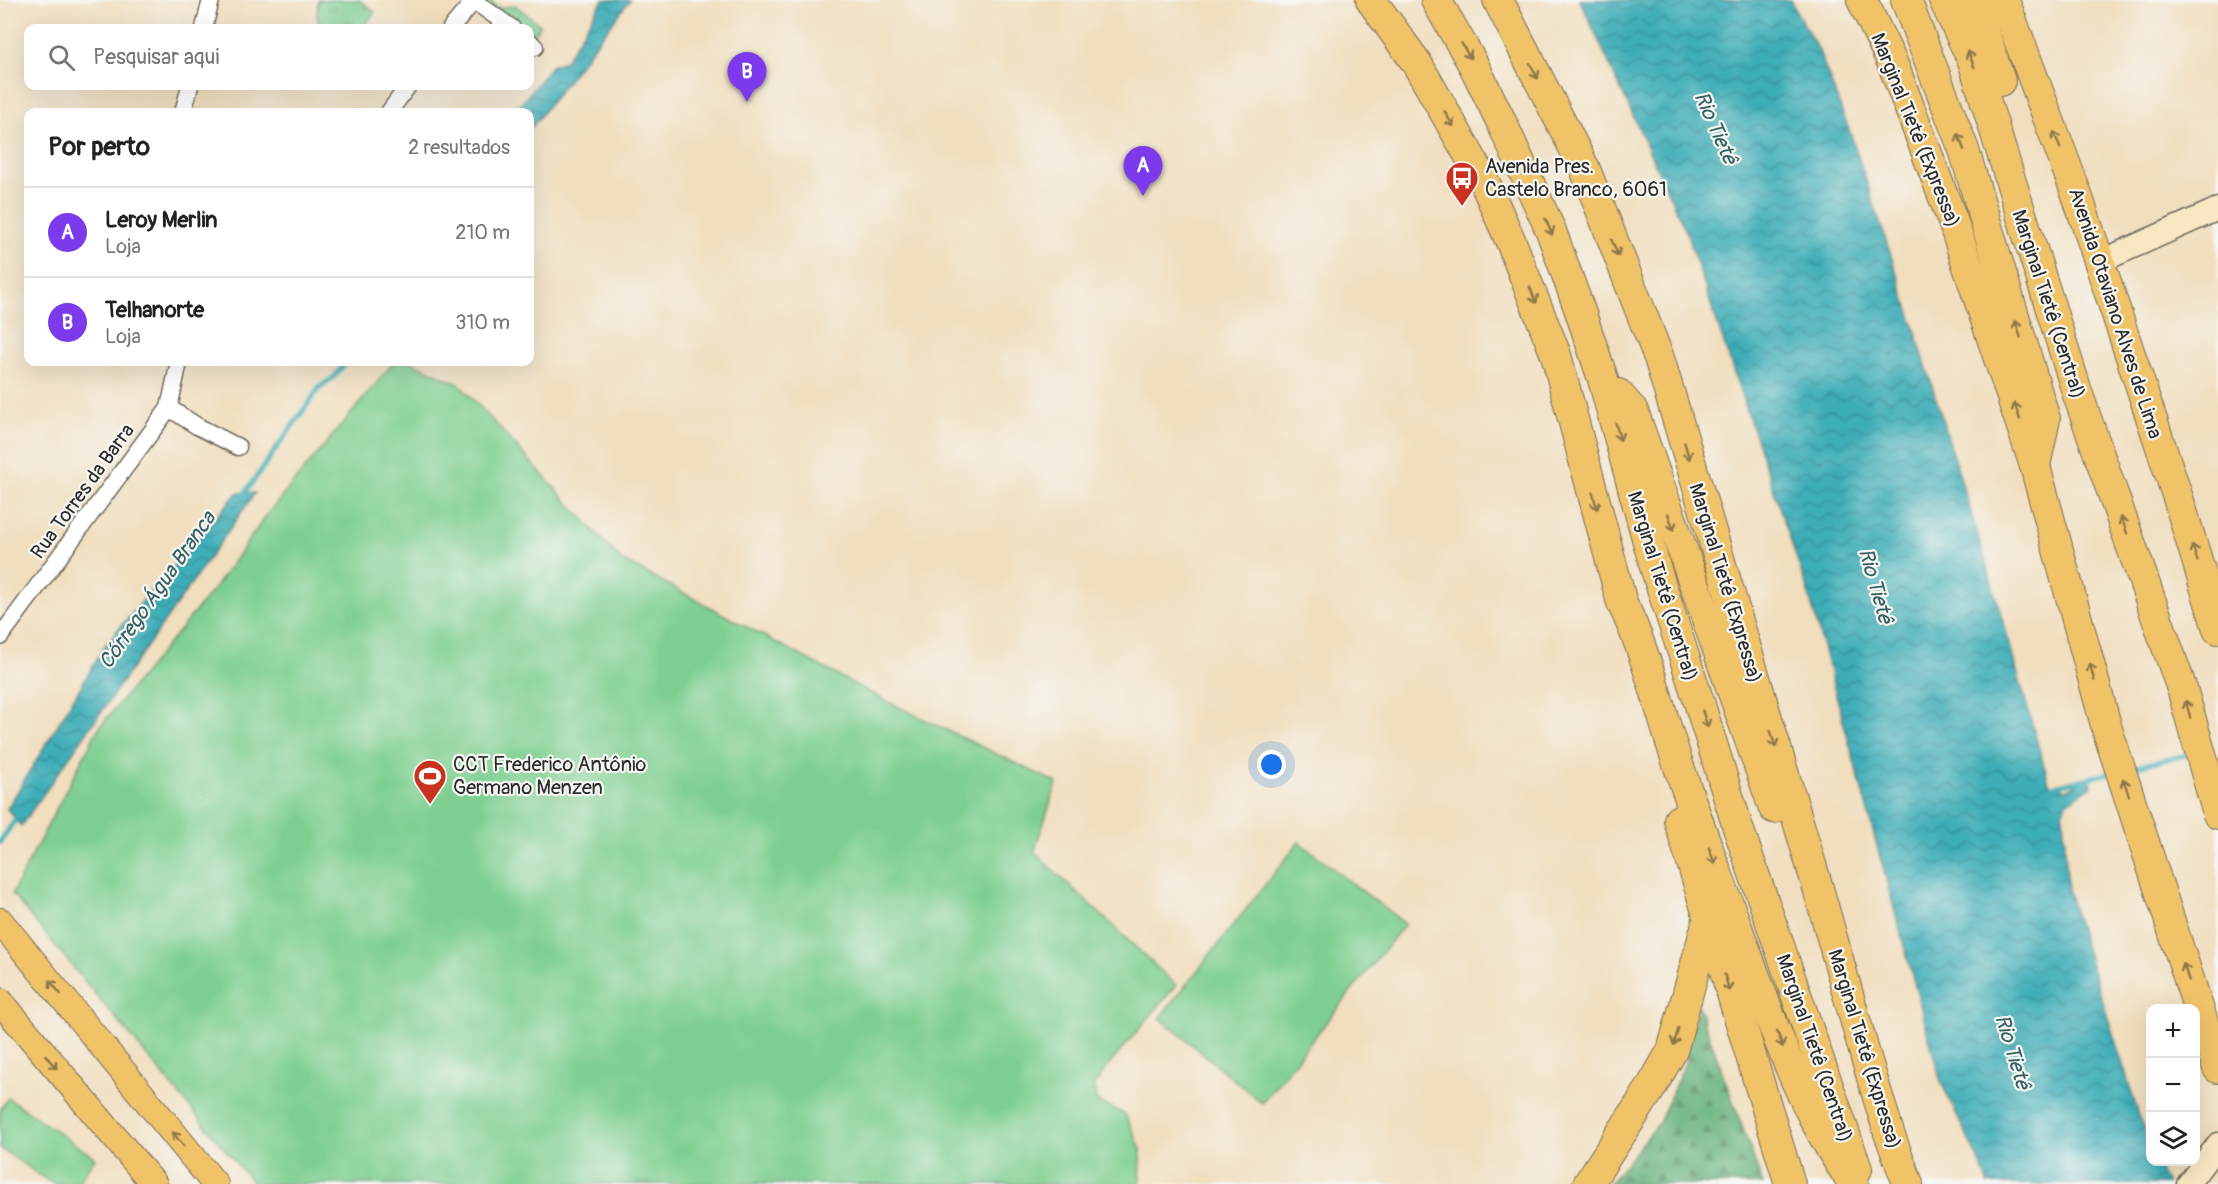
<!DOCTYPE html>
<html lang="pt">
<meta charset="utf-8">
<style>
:root{--surface:#fff;--page:#f6f6f6;--text:#222;--muted:#767676;--line:#e0e0e0;--accent:#7c3aed}
body{margin:0;font-family:Pangolin,sans-serif;background:var(--page);color:var(--text)}
.controls{position:absolute;right:18px;bottom:18px;display:grid;overflow:hidden;border-radius:12px;box-shadow:0 6px 24px #0002}
.controls button{width:54px;height:54px;display:grid;place-items:center;padding:0;border:0;border-bottom:2px solid var(--line);background:var(--surface);color:var(--text);font:30px sans-serif}
.you{position:absolute;left:1272px;top:765px;width:21px;height:21px;margin:-15px;border:4px solid #fff;border-radius:50%;background:#1a73e8;box-shadow:0 0 0 9px #1a73e833}
.badge{display:grid;place-items:center;width:39px;height:39px;border-radius:50%;background:var(--accent);color:#fff;font-size:20px;font-weight:700}
.pin{position:absolute;translate:-50% -50px;filter:drop-shadow(0 2px 3px #0008)}
.pin::after{content:'';position:absolute;top:32px;width:21px;height:18px;background:inherit;clip-path:polygon(0 0,100% 0,50% 100%)}
.list{margin:0;padding:0;list-style:none}
h2{display:flex;justify-content:space-between;align-items:center;height:78px;margin:0;padding:0 24px;font-size:26px}
h2 small{font-size:20px;font-weight:400;color:var(--muted)}
.list li{display:grid;grid-template-columns:39px 1fr auto;gap:18px;align-items:center;box-sizing:border-box;height:90px;padding:0 24px;border-top:2px solid var(--line)}
.list b{display:block;font-size:22px;white-space:nowrap}
.list p{margin:0;font-size:20px;white-space:nowrap;color:var(--muted)}
.list em{font-size:20px;font-style:normal;color:var(--muted)}
.icon{flex:none;width:33px;height:33px;fill:none;stroke:currentColor;stroke-width:2;stroke-linecap:round;stroke-linejoin:round}
.map{position:relative;flex:none;width:2218px;height:1184px;overflow:hidden}
.search{position:absolute;background:var(--surface);box-shadow:0 6px 24px #0002;left:24px;top:24px;width:510px;height:66px;display:flex;align-items:center;gap:15px;box-sizing:border-box;padding:0 21px;border-radius:12px;color:var(--muted);font-size:22px}
.panel{position:absolute;background:var(--surface);box-shadow:0 6px 24px #0002;left:24px;top:108px;width:510px;height:258px;border-radius:12px}
.map>svg:first-child{display:block}
.grass{fill:url(#grass-dots);stroke:#547d5e;stroke-width:1.5}
.forest{fill:url(#forest-firs);stroke:#486e53;stroke-width:1.5}
.park{fill:url(#park-tufts);stroke:#547d5e;stroke-width:1.5}
.pitch{fill:#7ecf91;stroke:#547d5e;stroke-width:1.5}
.water{fill:url(#water-waves);stroke:#346c71;stroke-width:1.5}
.lines{fill:none;stroke-linecap:round;stroke-linejoin:round}
.stream{stroke:#3cadb7;stroke-width:5}
.street-casing{stroke:#706a5e;stroke-width:19}
.secondary-casing{stroke:#706a5e;stroke-width:25}
.primary-casing{stroke:#706a5e;stroke-width:28}
.highway-casing{stroke:#706a5e;stroke-width:32}
.street{stroke:#fff;stroke-width:16}
.secondary{stroke:#f9e7c3;stroke-width:22}
.primary{stroke:#f1c369;stroke-width:26}
.highway{stroke:#f1c369;stroke-width:30}
.oneway{stroke:#8e774a}
.labels{text-anchor:middle;stroke-width:4.5;stroke-linejoin:round;paint-order:stroke}
.street-label{font-size:20px;fill:#2b2b2b;stroke:#f6f6f2}
.poi-label{font-size:20px;fill:#2b2b2b;stroke:#f6f6f2;text-anchor:start}
.water-label{font-size:21px;font-style:italic;fill:#325f63;stroke:#f6f6f2}
</style>
<div class="map">
<svg width="2218" height="1184" viewBox="0 0 2218 1184">
<defs>
<pattern id="grass-dots" width="8" height="8" patternUnits="userSpaceOnUse" patternTransform="scale(1.5)"><rect width="8" height="8" fill="#7ecf91"/><path d="M2 2h.1M6 6h.1" fill="none" stroke="#67a877" stroke-width="1.8" stroke-linecap="round"/></pattern>
<pattern id="forest-firs" width="22" height="20" patternUnits="userSpaceOnUse" patternTransform="scale(1.5)"><rect width="22" height="20" fill="#66b27b"/><path d="M5 1l3.5 6h-7zM16 11l3.5 6h-7z" fill="#549165"/></pattern>
<pattern id="park-tufts" width="24" height="20" patternUnits="userSpaceOnUse" patternTransform="scale(1.5)"><rect width="24" height="20" fill="#7ecf91"/><path d="M3 7l-1-3M5 7V3M7 7l1-3M15 17l-1-3M17 17v-4M19 17l1-3" fill="none" stroke="#67a877"/></pattern>
<pattern id="water-waves" width="16" height="10" patternUnits="userSpaceOnUse" patternTransform="scale(1.5)"><rect width="16" height="10" fill="#3cadb7"/><path d="M0 5q4-4 8 0t8 0" fill="none" stroke="#338d95"/></pattern>
</defs>
<rect width="100%" height="100%" fill="#f6f6f2"/>
<filter id="ink" filterUnits="userSpaceOnUse"><feTurbulence type="fractalNoise" baseFrequency=".0167" numOctaves="2"/><feDisplacementMap in="SourceGraphic" scale="12" xChannelSelector="R" yChannelSelector="G"/><feConvolveMatrix kernelMatrix="1 2 1 2 8 2 1 2 1" color-interpolation-filters="sRGB"/></filter>
<filter id="wash" filterUnits="userSpaceOnUse"><feTurbulence type="fractalNoise" baseFrequency=".008" numOctaves="4" result="noise"/><feDisplacementMap in="SourceGraphic" scale="24" xChannelSelector="R" yChannelSelector="G"/><feGaussianBlur stdDeviation="1.35" result="paint"/><feColorMatrix in="noise" values="0 0 0 0 0 0 0 0 0 0 0 0 0 0 0 0 0 1.4 0 .05"/><feComposite in="paint" operator="in"/></filter>
<g filter="url(#wash)">
<rect width="100%" height="100%" fill="#f1debe"/>
<!-- grass -->
<polygon class="grass" points="473,0 488,0 500,8 515,5 540,25 530,41 530,28 498,28"/>
<!-- forest -->
<polygon class="forest" points="1698,1005 1763,1184 1609,1184 1659,1123 1686,1060"/>
<!-- park -->
<polygon class="park" points="318,0 359,0 375,12 363,28 320,28 317,16"/>
<!-- pitch -->
<g class="pitch">
<polygon points="394,362 412,362 459,384 620,559 882,699 1057,783 1034,852 1176,985 1104,1071 1094,1086 1096,1101 1125,1114 1141,1149 1140,1184 254,1184 12,894 98,729 216,586 269,512"/>
<polygon points="1299,842 1405,924 1262,1103 1160,1018"/>
<polygon points="8,1098 95,1158 77,1184 53,1184 0,1148 0,1110"/>
</g>
<!-- water -->
<g class="water">
<polygon points="603,0 630,0 530,129 530,112 515,112 552,65 565,61"/>
<polygon points="1580,0 1790,0 1819,51 1851,135 1910,313 1983,552 2049,783 2067,790 2088,777 2092,786 2067,803 2063,814 2068,892 2150,1150 2150,1162 2156,1162 2167,1184 1987,1184 1986,1176 1941,1082 1809,595 1687,234"/>
<polygon points="237,493 255,493 21,826 7,809 108,641"/>
</g>
<g class="lines">
<!-- stream -->
<g class="stream">
<polyline points="242,497 320,387 334,377 346,362"/>
<polyline points="2129,768 2190,754"/>
<polyline points="2050,787 2111,773"/>
<polyline points="0,842 20,813"/>
</g>
</g>
</g>
<g filter="url(#ink)">
<g class="lines">
<defs>
<g id="street">
<polyline points="204,28 211,0"/>
<polyline points="451,28 474,1 512,28"/>
<polyline points="530,42 535,47"/>
<polyline points="183,112 190,86"/>
<polyline points="389,112 408,86"/>
<polyline points="169,408 197,426 238,447"/>
<polyline points="0,637 169,408 179,362"/>
</g>
<g id="secondary">
<polyline points="2099,262 2218,209"/>
<polyline points="2188,1184 2218,1144"/>
</g>
<g id="primary">
<polyline points="0,921 215,1184"/>
<polyline points="0,1001 154,1184"/>
</g>
<g id="highway">
<path d="M1371 0 1416 62 1484 181 1511 242 1556 355 1622 603C1645 649 1657 700 1673 749 1693 811 1717 872 1739 933 1771 1019 1800 1109 1854 1184"/>
<polyline points="1436,0 1473,64 1501,121 1551,231 1580,311 1602,376 1655,567 1700,705 1738,828 1857,1169"/>
<polyline points="1498,0 1585,169 1659,358 1818,888 1866,1058 1889,1133 1908,1184"/>
<polyline points="1862,0 1892,62 1952,219 2035,466 2107,729 2218,1068"/>
<polyline points="1906,0 1964,150 2045,419 2035,466"/>
<polyline points="1944,0 1973,61 2078,395 2183,692 2218,814"/>
<polyline points="1974,0 2000,81"/>
<polyline points="2004,0 2077,195 2178,498 2218,629"/>
<polyline points="1618,394 1633,411 1774,808"/>
<polyline points="1679,820 1790,1184"/>
<polyline points="1588,1184 1649,1091 1672,1051 1708,920"/>
</g>
</defs>
<!-- street casing -->
<use href="#street" class="street-casing"/>
<!-- secondary casing -->
<use href="#secondary" class="secondary-casing"/>
<!-- primary casing -->
<use href="#primary" class="primary-casing"/>
<!-- highway casing -->
<use href="#highway" class="highway-casing"/>
<!-- street -->
<use href="#street" class="street"/>
<!-- secondary -->
<use href="#secondary" class="secondary"/>
<!-- primary -->
<use href="#primary" class="primary"/>
<!-- highway -->
<use href="#highway" class="highway"/>
</g>
<!-- one-way arrows -->
<defs><path id="oneway-shaft" d="M-6 0H5M1.5-3L5.5 0L1.5 3" fill="none" stroke-width="1.6" stroke-linecap="round" stroke-linejoin="round" transform="scale(1.5)"/></defs>
<g class="oneway">
<use href="#oneway-shaft" transform="translate(1466 51) rotate(60)"/>
<use href="#oneway-shaft" transform="translate(1971 59) rotate(-112)"/>
<use href="#oneway-shaft" transform="translate(1534 71) rotate(63)"/>
<use href="#oneway-shaft" transform="translate(1449 119) rotate(60)"/>
<use href="#oneway-shaft" transform="translate(2057 140) rotate(-111)"/>
<use href="#oneway-shaft" transform="translate(1961 142) rotate(-111)"/>
<use href="#oneway-shaft" transform="translate(1549 227) rotate(67)"/>
<use href="#oneway-shaft" transform="translate(1615 248) rotate(68)"/>
<use href="#oneway-shaft" transform="translate(1533 295) rotate(68)"/>
<use href="#oneway-shaft" transform="translate(2018 329) rotate(-107)"/>
<use href="#oneway-shaft" transform="translate(2017 411) rotate(-109)"/>
<use href="#oneway-shaft" transform="translate(1618 432) rotate(75)"/>
<use href="#oneway-shaft" transform="translate(1687 451) rotate(73)"/>
<use href="#oneway-shaft" transform="translate(1595 501) rotate(75)"/>
<use href="#oneway-shaft" transform="translate(1671 522) rotate(71)"/>
<use href="#oneway-shaft" transform="translate(2124 525) rotate(-110)"/>
<use href="#oneway-shaft" transform="translate(2195 553) rotate(-107)"/>
<use href="#oneway-shaft" transform="translate(2092 672) rotate(-105)"/>
<use href="#oneway-shaft" transform="translate(2188 709) rotate(-105)"/>
<use href="#oneway-shaft" transform="translate(1705 719) rotate(73)"/>
<use href="#oneway-shaft" transform="translate(1773 739) rotate(73)"/>
<use href="#oneway-shaft" transform="translate(2126 787) rotate(-108)"/>
<use href="#oneway-shaft" transform="translate(1712 856) rotate(70)"/>
<use href="#oneway-shaft" transform="translate(2186 972) rotate(-108)"/>
<use href="#oneway-shaft" transform="translate(1727 983) rotate(73)"/>
<use href="#oneway-shaft" transform="translate(55 987) rotate(-129)"/>
<use href="#oneway-shaft" transform="translate(1676 1037) rotate(107)"/>
<use href="#oneway-shaft" transform="translate(1780 1039) rotate(69)"/>
<use href="#oneway-shaft" transform="translate(51 1062) rotate(50)"/>
<use href="#oneway-shaft" transform="translate(178 1139) rotate(-129)"/>
</g>
</g>
<!-- icons -->
<defs>
<symbol id="bus-pin" viewBox="-11 -11 22 30"><path d="M0 17L-7.5 6A9.5 9.5 0 1 1 7.5 6Z" fill="#c8321e" stroke="#f6f6f2"/><path d="M-5-6H5V4H4V6H2V4H-2V6H-4V4H-5ZM-3.5-4V0h7V-4ZM-3.5 1.2v1.5H-2V1.2ZM2 1.2v1.5H3.5V1.2Z" fill="#fff"/></symbol>
<symbol id="stadium-pin" viewBox="-11 -11 22 30"><path d="M0 17L-7.5 6A9.5 9.5 0 1 1 7.5 6Z" fill="#c8321e" stroke="#f6f6f2"/><path d="M0-5a6.5 5 0 1 0 0 10a6.5 5 0 1 0 0-10ZM-3.5-1.8h7v3.6h-7Z" fill="#fff"/></symbol>
</defs>
<g fill-rule="evenodd">
<use href="#bus-pin" x="1443" y="159" width="38" height="52"/>
<use href="#stadium-pin" x="411" y="757" width="38" height="52"/>
</g>
<g class="labels">
<!-- street labels -->
<g class="street-label">
<text transform="translate(1916 130) rotate(68)" y="7">Marginal Tietê (Expressa)</text>
<text transform="translate(2049 304) rotate(72)" y="7">Marginal Tietê (Central)</text>
<text transform="translate(2116 313) rotate(72)" y="7">Avenida Otaviano Alves de Lima</text>
<text transform="translate(82 491) rotate(-54)" y="7">Rua Torres da Barra</text>
<text transform="translate(1726 583) rotate(73)" y="7">Marginal Tietê (Expressa)</text>
<text transform="translate(1663 586) rotate(73)" y="7">Marginal Tietê (Central)</text>
<text transform="translate(1815 1048) rotate(71)" y="7">Marginal Tietê (Central)</text>
<text transform="translate(1865 1049) rotate(73)" y="7">Marginal Tietê (Expressa)</text>
</g>
<!-- poi labels -->
<g class="poi-label">
<text x="1485" y="173">Avenida Pres.<tspan x="1485" dy="23">Castelo Branco, 6061</tspan></text>
<text x="453" y="771">CCT Frederico Antônio<tspan x="453" dy="23">Germano Menzen</tspan></text>
</g>
<!-- water labels -->
<g class="water-label">
<text transform="translate(1716 128) rotate(66)" y="7">Rio Tietê</text>
<text transform="translate(1876 586) rotate(74)" y="7">Rio Tietê</text>
<text transform="translate(157 590) rotate(-55)" y="7">Córrego Água Branca</text>
<text transform="translate(2013 1052) rotate(73)" y="7">Rio Tietê</text>
</g>
</g>
</svg>
<div class="controls">
<button>+</button>
<button>−</button>
<button><svg class="icon" aria-label="layers" viewBox="0 0 24 24"><path d="M12 4l9 5-9 5-9-5zM3 14l9 5 9-5"/></svg></button>
</div>
<div class="you"></div>
<div class="pin badge" style="left:1143px;top:196px">A</div>
<div class="pin badge" style="left:747px;top:102px">B</div>
<div class="search"><svg class="icon" aria-label="search" viewBox="0 0 24 24"><circle cx="10" cy="10" r="6"/><path d="M15 15l6 6"/></svg>Pesquisar aqui</div>
<section class="panel">
<h2>Por perto<small>2 resultados</small></h2>
<ul class="list">
<li><span class="badge">A</span><div><b>Leroy Merlin</b><p>Loja</p></div><em>210 m</em></li>
<li><span class="badge">B</span><div><b>Telhanorte</b><p>Loja</p></div><em>310 m</em></li>
</ul>
</section>
</div>
